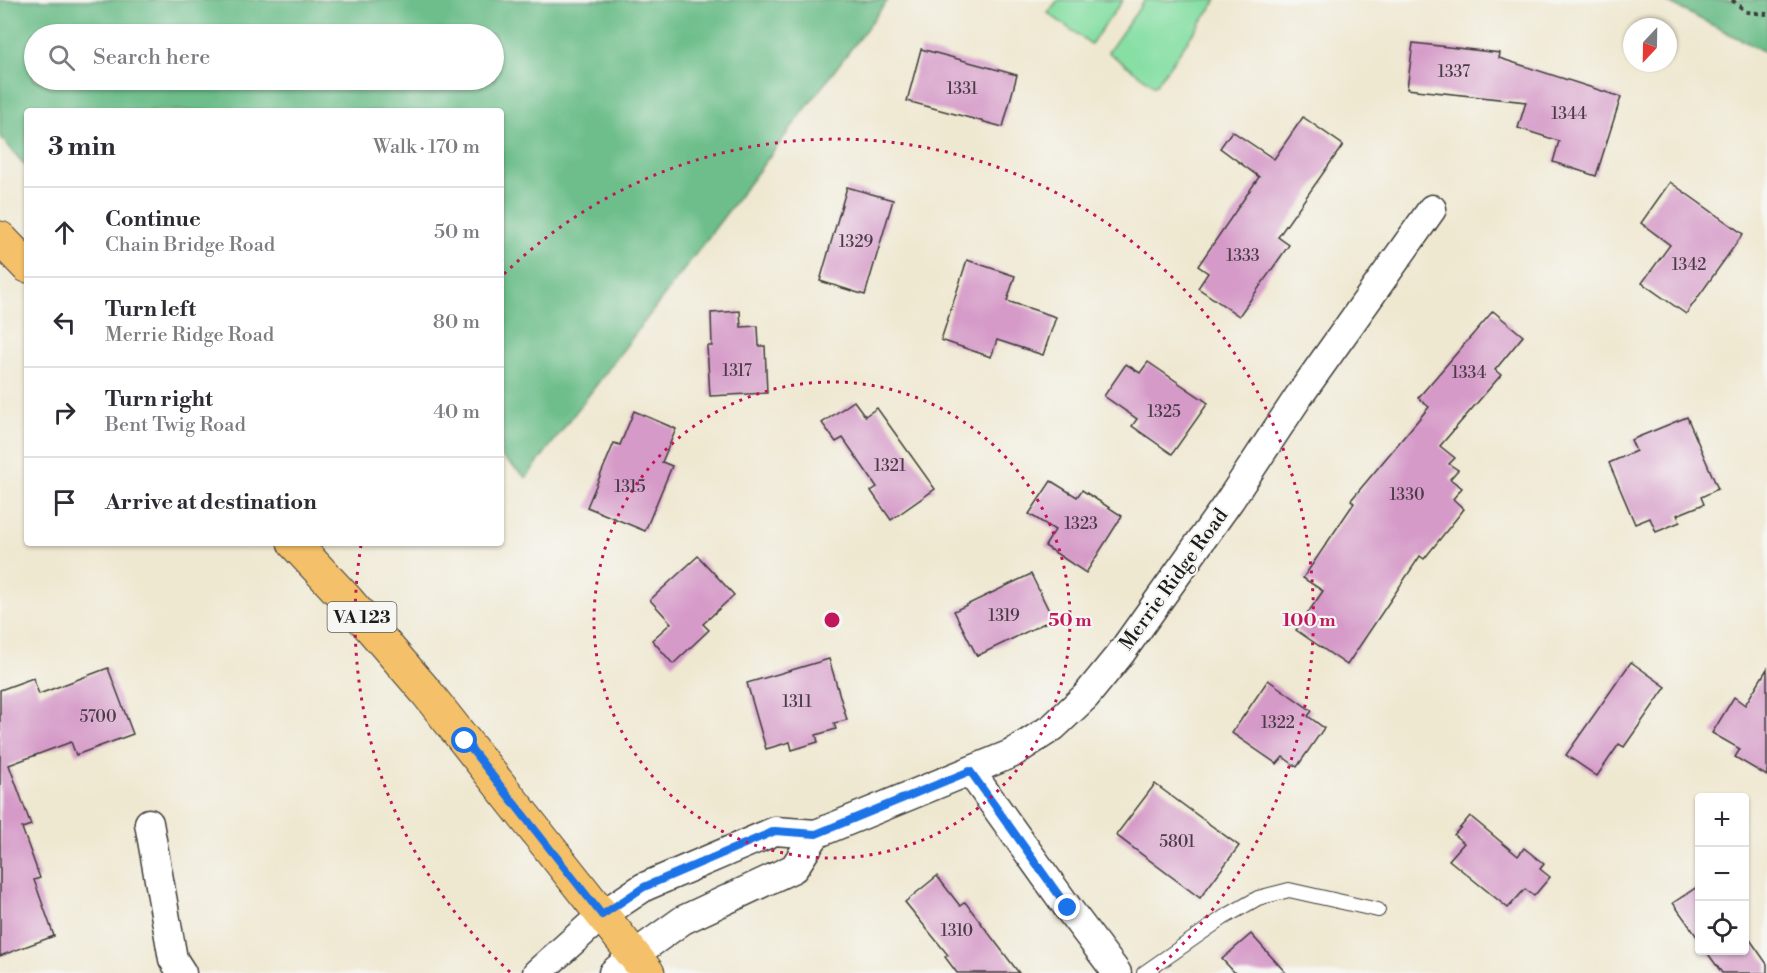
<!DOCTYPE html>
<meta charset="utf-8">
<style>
:root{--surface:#fff;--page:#f2f2f3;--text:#2b2b33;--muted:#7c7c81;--line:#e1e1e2}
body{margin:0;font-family:"Libre Bodoni",serif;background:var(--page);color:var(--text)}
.controls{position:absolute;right:18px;bottom:18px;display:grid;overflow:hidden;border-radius:6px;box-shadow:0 2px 4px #0004}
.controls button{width:54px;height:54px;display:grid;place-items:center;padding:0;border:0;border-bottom:2px solid var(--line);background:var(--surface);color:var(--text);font:30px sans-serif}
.compass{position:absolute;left:1623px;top:18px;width:54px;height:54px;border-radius:50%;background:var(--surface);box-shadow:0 2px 4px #0004;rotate:202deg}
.stop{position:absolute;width:18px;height:18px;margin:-14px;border:4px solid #1a73e8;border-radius:50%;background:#fff}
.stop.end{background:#1a73e8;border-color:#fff;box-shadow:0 2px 6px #0008}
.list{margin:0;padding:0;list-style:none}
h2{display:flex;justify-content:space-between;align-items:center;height:78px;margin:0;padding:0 24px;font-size:26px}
h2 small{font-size:20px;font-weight:400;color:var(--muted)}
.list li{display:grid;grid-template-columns:39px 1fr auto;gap:18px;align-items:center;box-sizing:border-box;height:90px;padding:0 24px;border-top:2px solid var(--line)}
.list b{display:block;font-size:22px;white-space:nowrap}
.list p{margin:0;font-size:20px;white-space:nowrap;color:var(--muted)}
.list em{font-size:20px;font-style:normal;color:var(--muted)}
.icon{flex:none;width:33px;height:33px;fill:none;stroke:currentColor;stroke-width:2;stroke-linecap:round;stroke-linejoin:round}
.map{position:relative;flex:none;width:1767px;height:973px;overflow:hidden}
.search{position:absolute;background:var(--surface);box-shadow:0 2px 4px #0004;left:24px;top:24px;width:480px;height:66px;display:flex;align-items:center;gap:15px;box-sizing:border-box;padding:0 21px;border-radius:33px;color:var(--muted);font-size:22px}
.panel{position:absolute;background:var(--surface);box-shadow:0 2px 4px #0004;left:24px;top:108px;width:480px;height:438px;border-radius:6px}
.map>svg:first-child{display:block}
.green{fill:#87dfa4;stroke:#527e60;stroke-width:1.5}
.forest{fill:#6dbe8a;stroke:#446d53;stroke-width:1.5;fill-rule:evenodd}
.building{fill:#d59ac8}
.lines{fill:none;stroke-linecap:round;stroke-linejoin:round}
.lane-casing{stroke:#3c3b37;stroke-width:16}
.street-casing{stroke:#3c3b37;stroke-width:31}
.primary-casing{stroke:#3c3b37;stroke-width:35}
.path{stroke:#3c3b37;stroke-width:4;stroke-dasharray:4.5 4.5;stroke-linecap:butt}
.lane{stroke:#fff;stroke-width:14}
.street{stroke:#fff;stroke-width:28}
.primary{stroke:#f4c16a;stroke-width:33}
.route{stroke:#1a73e8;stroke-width:8}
.ring{fill:none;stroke:#c2185b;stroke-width:3;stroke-dasharray:3 6}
.labels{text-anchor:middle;stroke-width:4.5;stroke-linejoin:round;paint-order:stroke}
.number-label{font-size:16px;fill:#4a3c47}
.shield{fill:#f6f6f2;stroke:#5d5d5c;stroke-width:1.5}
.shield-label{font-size:18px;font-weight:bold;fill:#1c1c1c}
.street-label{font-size:20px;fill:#1c1c1c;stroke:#f6f6f2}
.centre{fill:#c2185b;stroke:#f6f6f2;stroke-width:3}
.ring-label{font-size:18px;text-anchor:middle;font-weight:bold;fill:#c2185b;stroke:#f6f6f2;stroke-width:4.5;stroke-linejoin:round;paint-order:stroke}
</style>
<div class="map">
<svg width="1767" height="973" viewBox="0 0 1767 973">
<rect width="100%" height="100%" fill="#f6f6f2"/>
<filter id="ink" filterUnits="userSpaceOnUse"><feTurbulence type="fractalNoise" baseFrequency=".0167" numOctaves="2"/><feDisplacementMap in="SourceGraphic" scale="12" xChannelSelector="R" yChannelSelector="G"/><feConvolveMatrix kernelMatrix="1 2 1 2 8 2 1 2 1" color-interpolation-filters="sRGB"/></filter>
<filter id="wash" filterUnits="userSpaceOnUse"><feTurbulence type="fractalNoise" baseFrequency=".008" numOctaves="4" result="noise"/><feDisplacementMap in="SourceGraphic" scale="24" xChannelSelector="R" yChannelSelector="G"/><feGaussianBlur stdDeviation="1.35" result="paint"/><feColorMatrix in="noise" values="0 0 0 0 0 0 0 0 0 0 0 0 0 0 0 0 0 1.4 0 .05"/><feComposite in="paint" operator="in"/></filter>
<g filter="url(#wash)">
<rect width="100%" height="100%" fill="#efe8d1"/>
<!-- green -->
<g class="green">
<polygon points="1058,0 1123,0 1091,44 1048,13"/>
<polygon points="1145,0 1217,0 1155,86 1108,52"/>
</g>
<!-- forest -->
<g class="forest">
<path d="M0 0H888L526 478 501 456V111H27V168L0 136ZM34 34H494V80H34Z"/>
<polygon points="1663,0 1767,0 1767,53"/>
</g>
<g id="blocks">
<!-- building -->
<g class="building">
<polygon points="1413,43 1500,53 1499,58 1621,97 1596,176 1553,162 1559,141 1518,128 1526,102 1407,89"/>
<polygon points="921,49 1017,75 1003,127 907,101"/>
<polygon points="1303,117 1343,145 1278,237 1289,245 1239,316 1198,288 1208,273 1198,266 1259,177 1220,148 1232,131 1274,159"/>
<polygon points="1670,182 1743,234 1686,314 1642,283 1670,245 1641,223"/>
<polygon points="847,187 893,200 865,295 820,281"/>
<polygon points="967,260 1015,276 1007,301 1056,317 1043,355 997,340 991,357 941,340"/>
<polygon points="740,311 741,327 758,326 759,346 765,346 767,393 710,396 707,346 712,346 711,313"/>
<polygon points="1493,311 1523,336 1495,370 1501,375 1440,446 1455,458 1449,464 1458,470 1450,479 1462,488 1453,499 1464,509 1424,559 1420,556 1347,665 1296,630 1323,591 1303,578 1354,503 1351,500 1429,407 1418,398"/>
<polygon points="1148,362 1208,403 1172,454 1132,426 1137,419 1104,396 1126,364 1140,373"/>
<polygon points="854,401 865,416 877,408 935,489 891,520 871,491 877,487 843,438 836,442 822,423"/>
<polygon points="634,411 676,429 662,462 672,466 645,531 587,507 614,443 620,445"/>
<polygon points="1687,417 1718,489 1701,497 1704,504 1677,515 1680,522 1656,532 1650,518 1635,524 1609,463 1636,451 1631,440"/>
<polygon points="1051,481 1077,497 1082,490 1122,516 1086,573 1045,546 1055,530 1029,514"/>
<polygon points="698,556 734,595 703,624 709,630 673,664 652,640 671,623 650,600"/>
<polygon points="1031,574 1053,619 977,656 954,611"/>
<polygon points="829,659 847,720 834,723 836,729 816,735 818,742 792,750 790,742 766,749 747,683"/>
<polygon points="1631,662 1666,687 1624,747 1619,744 1597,776 1566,755"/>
<polygon points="108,668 133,734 76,755 71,742 9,765 31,825 22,828 40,878 34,880 54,936 0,956 0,690 33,678 39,694"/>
<polygon points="1767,669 1767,776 1735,757 1740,749 1712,733 1734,697 1745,705"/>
<polygon points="1268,680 1312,711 1308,716 1324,728 1297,767 1283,757 1277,764 1232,733"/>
<polygon points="1155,784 1239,846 1200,898 1116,835"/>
<polygon points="1470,816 1518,856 1524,848 1544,864 1540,869 1550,877 1534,896 1525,889 1508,908 1449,860 1464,843 1454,835"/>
<polygon points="937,876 960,906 965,902 1019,973 957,973 945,957 948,955 905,902"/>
<polygon points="1700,885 1700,941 1673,903"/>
<polygon points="1744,931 1767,964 1767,973 1722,973 1706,951 1744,951"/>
<polygon points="1251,934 1286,973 1235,973 1222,959"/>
</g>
</g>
</g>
<g filter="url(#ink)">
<use href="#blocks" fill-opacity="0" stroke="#3c3b37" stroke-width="1.5"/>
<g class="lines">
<defs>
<polyline id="lane" points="1144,973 1223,918 1258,898 1289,890 1378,910"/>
<g id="street">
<polyline points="970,771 1068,908 1117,973"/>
<polyline points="149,823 173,959 182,973"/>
<polyline points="537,973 602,915 644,887 775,831 816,834 1011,754 1053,727 1086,696 1121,653 1230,500 1299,396 1432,209"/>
<polyline points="613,973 634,955 683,920 794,868 816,834"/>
</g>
<g id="primary">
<polyline points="0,238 27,266"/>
<polyline points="294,543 347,600 427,693 648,973"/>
</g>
</defs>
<!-- lane casing -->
<use href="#lane" class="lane-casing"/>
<!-- street casing -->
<use href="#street" class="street-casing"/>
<!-- primary casing -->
<use href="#primary" class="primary-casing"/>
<!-- path -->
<polyline class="path" points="1732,0 1747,12 1767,14"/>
<!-- lane -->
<use href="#lane" class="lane"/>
<!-- street -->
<use href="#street" class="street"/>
<!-- primary -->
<use href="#primary" class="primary"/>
</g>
</g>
<g class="lines" filter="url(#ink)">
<!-- route -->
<polyline class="route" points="465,741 602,915 644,887 775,831 816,834 970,771 1068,908"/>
</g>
<!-- distance rings -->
<g class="ring">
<circle cx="832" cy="620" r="238"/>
<path d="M510 972A477 477 0 0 1 361 545M504 274A477 477 0 1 1 1154 972"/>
</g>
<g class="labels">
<!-- number labels -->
<g class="number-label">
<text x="1454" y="77">1337</text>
<text x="962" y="94">1331</text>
<text x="1569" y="119">1344</text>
<text x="856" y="247">1329</text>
<text x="1243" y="261">1333</text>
<text x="1689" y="270">1342</text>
<text x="737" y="376">1317</text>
<text x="1469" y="378">1334</text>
<text x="1164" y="417">1325</text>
<text x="890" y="471">1321</text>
<text x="630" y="492">1315</text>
<text x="1407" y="500">1330</text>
<text x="1081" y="529">1323</text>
<text x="1004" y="621">1319</text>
<text x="797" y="707">1311</text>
<text x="98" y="722">5700</text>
<text x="1278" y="728">1322</text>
<text x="1177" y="847">5801</text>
<text x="957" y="936">1310</text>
</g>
<!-- shield labels -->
<rect class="shield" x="327.5" y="602" width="69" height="30" rx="4.5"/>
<g class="shield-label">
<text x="362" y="623">VA 123</text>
</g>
<!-- street labels -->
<g class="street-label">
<text transform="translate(1173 579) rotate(-54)" y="7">Merrie Ridge Road</text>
</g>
</g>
<circle cx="832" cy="620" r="9" class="centre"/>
<g class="ring-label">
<text x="1070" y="626">50 m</text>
<text x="1309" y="626">100 m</text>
</g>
</svg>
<div class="controls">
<button>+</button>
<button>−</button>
<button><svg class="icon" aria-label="locate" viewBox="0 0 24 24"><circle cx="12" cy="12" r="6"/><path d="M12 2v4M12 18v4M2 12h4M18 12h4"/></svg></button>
</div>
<svg class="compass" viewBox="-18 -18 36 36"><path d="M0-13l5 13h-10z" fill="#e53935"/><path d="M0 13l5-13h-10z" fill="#7c7c81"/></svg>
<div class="stop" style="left:465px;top:741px"></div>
<div class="stop end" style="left:1068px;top:908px"></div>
<div class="search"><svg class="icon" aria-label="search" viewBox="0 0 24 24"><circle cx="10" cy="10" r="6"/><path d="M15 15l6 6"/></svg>Search here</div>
<section class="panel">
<h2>3 min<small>Walk · 170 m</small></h2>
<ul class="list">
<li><svg class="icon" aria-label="ahead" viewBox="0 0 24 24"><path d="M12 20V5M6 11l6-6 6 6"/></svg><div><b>Continue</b><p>Chain Bridge Road</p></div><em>50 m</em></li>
<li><svg class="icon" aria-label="left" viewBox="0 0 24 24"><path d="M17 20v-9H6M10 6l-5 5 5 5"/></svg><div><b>Turn left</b><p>Merrie Ridge Road</p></div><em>80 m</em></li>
<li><svg class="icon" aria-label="right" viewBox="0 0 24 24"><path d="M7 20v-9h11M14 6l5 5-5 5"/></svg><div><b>Turn right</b><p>Bent Twig Road</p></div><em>40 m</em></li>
<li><svg class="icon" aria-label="arrive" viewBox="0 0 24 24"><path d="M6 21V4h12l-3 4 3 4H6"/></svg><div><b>Arrive at destination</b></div></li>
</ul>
</section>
</div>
